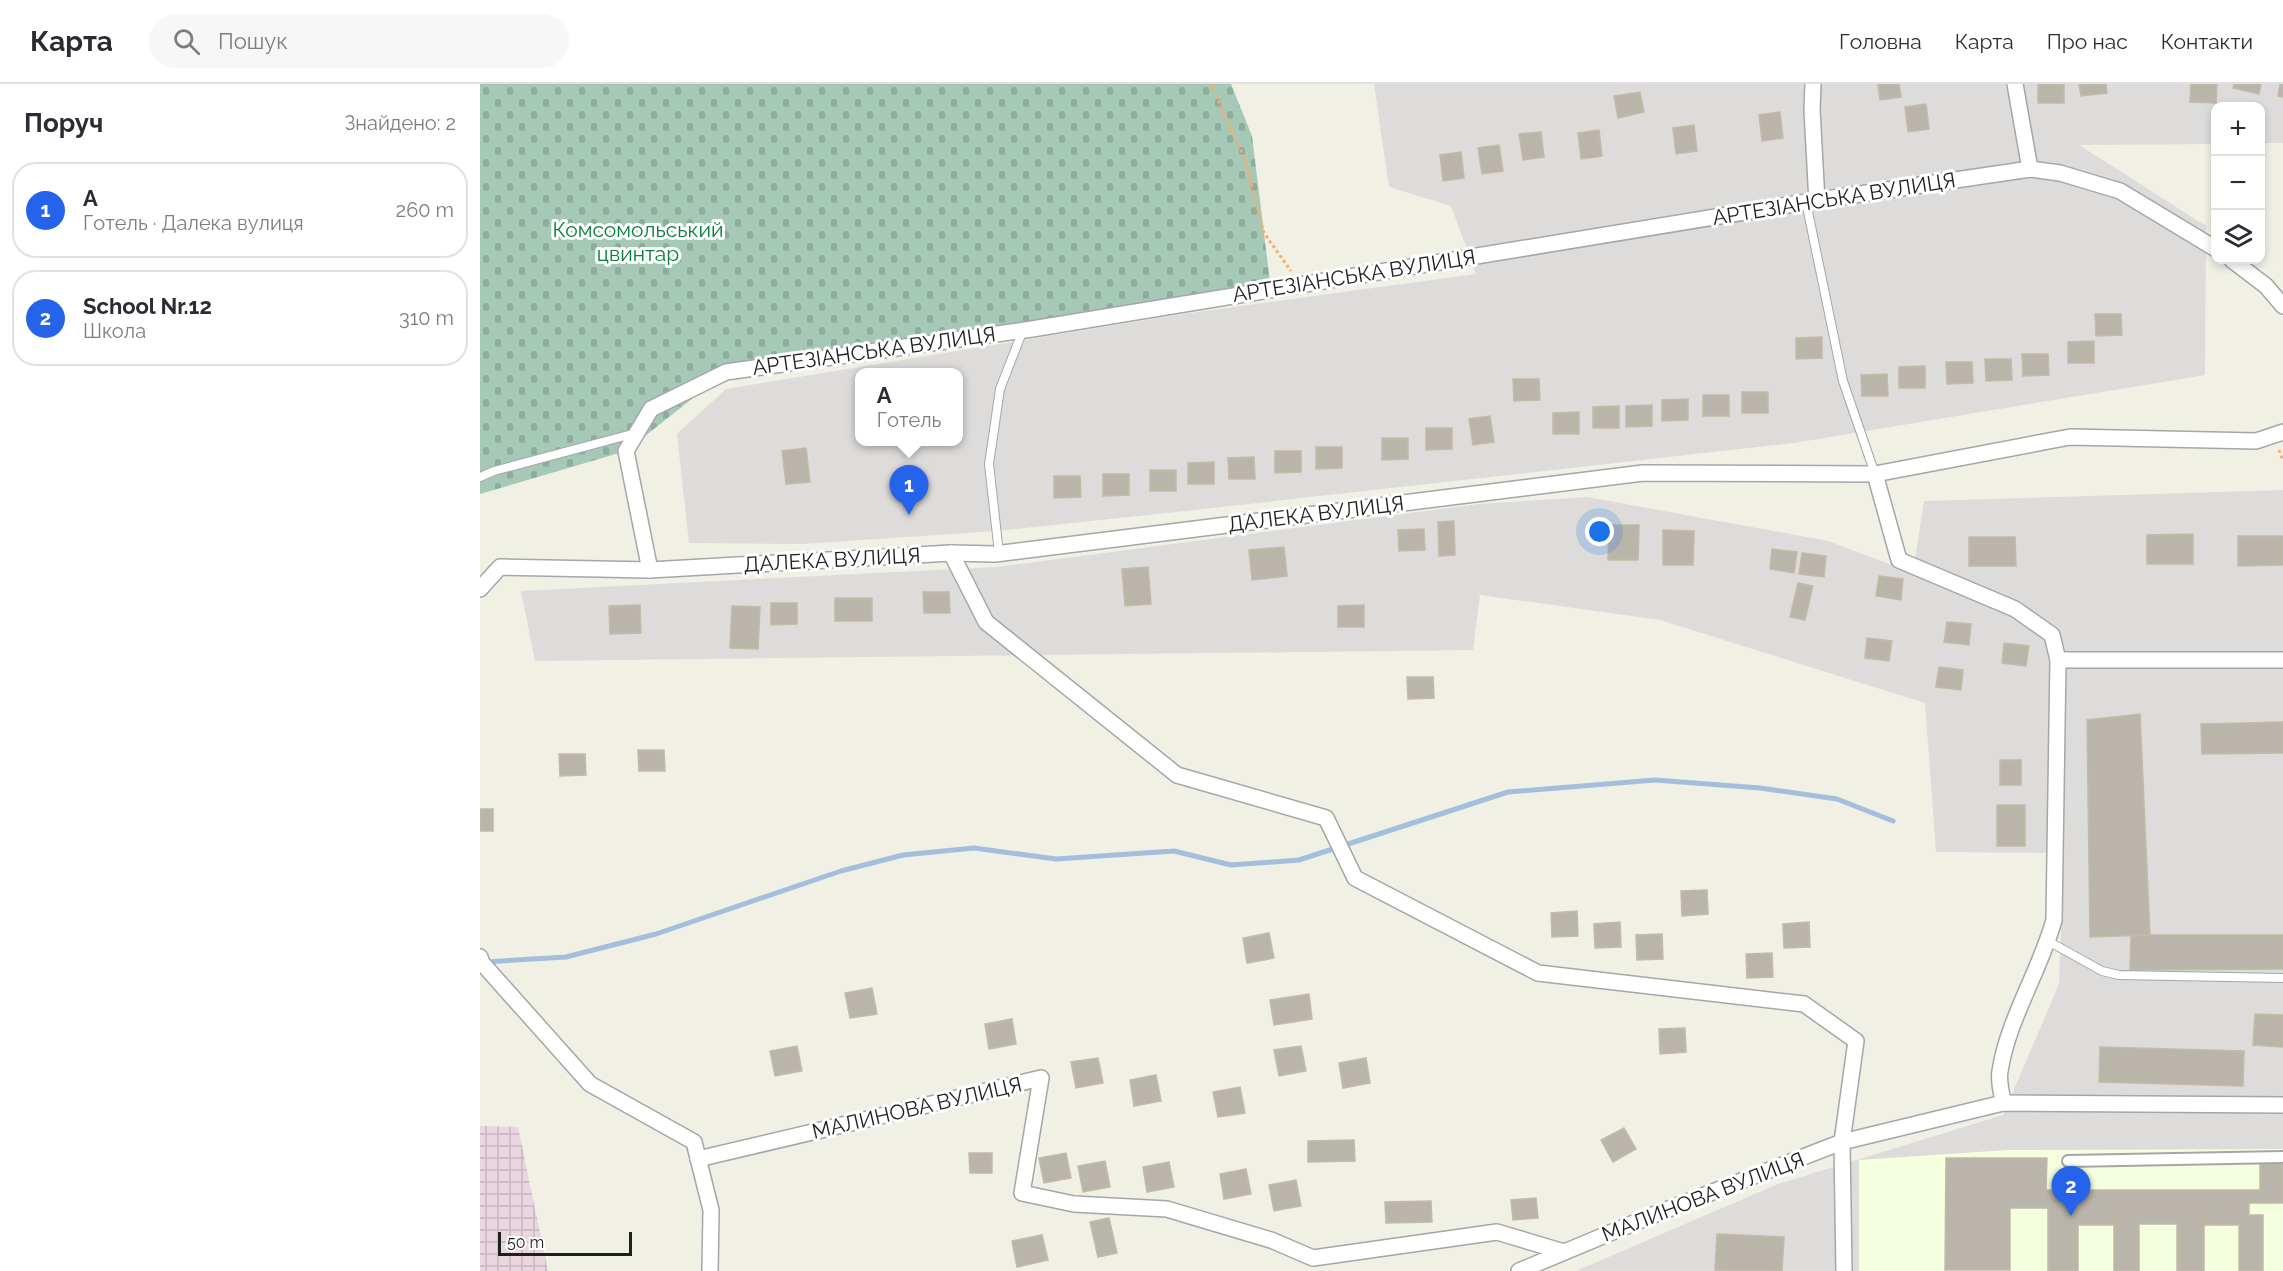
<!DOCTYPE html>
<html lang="uk">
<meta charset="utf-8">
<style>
:root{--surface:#fff;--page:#f7f7f7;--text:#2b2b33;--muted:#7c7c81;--line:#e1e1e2;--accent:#2563eb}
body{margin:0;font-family:Raleway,sans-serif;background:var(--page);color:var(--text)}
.controls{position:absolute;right:18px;top:18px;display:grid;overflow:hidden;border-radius:12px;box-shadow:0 3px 9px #0003}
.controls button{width:54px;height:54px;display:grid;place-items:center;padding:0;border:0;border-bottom:2px solid var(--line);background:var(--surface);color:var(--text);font:30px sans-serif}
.scale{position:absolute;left:18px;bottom:15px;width:134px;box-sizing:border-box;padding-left:6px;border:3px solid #1f1f1f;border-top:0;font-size:16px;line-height:21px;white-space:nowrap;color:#1f1f1f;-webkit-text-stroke:4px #fff;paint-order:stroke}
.you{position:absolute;left:1120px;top:448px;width:21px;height:21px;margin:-15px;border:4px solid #fff;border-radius:50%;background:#1a73e8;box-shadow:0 0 0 9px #1a73e833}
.badge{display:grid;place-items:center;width:39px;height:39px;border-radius:50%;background:var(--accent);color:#fff;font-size:20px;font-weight:700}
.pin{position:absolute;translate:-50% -50px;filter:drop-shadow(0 2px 3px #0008)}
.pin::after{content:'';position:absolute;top:32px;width:21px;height:18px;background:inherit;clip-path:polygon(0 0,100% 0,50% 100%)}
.popup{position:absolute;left:375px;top:284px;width:108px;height:78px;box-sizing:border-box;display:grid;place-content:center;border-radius:12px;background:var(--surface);filter:drop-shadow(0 2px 4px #0005);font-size:20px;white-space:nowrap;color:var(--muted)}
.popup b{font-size:22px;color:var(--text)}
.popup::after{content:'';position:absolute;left:50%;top:100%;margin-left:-12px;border:12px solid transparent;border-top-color:var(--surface)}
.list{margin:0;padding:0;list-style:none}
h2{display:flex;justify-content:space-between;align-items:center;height:78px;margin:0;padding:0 24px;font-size:26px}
h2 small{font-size:20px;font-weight:400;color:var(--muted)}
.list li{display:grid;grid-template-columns:39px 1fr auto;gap:18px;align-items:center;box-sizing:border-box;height:96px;margin:0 12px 12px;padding:0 12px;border:2px solid var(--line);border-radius:24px}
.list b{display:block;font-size:22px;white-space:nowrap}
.list p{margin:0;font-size:20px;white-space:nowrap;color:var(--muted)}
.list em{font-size:20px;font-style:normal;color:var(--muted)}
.icon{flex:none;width:33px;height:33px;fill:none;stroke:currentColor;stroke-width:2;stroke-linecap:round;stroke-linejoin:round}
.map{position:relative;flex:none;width:1803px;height:1187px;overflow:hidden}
header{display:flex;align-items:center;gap:36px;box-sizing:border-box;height:84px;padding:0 30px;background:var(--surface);border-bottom:2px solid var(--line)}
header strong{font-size:28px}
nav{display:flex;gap:33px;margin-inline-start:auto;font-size:21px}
.search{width:420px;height:54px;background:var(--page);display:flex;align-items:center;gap:15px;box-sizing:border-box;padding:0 21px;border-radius:33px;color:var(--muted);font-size:22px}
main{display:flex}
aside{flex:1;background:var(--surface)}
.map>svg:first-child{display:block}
.residential{fill:#dddcdb;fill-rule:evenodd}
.industrial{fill:url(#industrial-grid)}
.education{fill:#f4ffde}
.cemetery{fill:url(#cemetery-stones)}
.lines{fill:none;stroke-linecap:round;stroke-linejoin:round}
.stream{stroke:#a4bede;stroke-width:5}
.building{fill:#b9b5aa;stroke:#c2bba7;stroke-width:1.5}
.service-casing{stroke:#a6a6a6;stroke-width:10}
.pedestrian-casing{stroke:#a6a6a6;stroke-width:14}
.minor-casing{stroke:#a6a6a6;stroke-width:18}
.path{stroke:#fca969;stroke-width:3;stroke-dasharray:3 3;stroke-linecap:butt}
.service{stroke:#fff;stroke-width:8}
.pedestrian{stroke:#fff;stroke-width:10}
.minor{stroke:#fff;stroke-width:15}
.labels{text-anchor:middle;stroke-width:6;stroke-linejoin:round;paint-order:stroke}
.street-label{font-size:21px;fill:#1f1f1f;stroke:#fff}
.park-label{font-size:21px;fill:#09803a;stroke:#fff}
</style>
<header>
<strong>Карта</strong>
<div class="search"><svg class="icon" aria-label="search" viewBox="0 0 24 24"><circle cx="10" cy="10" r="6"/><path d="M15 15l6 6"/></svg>Пошук</div>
<nav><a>Головна</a><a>Карта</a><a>Про нас</a><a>Контакти</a></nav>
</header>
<main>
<aside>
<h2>Поруч<small>Знайдено: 2</small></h2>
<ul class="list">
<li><span class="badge">1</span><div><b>А</b><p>Готель · Далека вулиця</p></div><em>260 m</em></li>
<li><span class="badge">2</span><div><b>School Nr.12</b><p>Школа</p></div><em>310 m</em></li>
</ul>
</aside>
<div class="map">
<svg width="1803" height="1187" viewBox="0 0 1803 1187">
<defs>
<pattern id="industrial-grid" width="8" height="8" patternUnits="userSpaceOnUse" patternTransform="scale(1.5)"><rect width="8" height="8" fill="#e9d6df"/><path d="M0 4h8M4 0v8" fill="none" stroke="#c7b7bf"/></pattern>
<pattern id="cemetery-stones" width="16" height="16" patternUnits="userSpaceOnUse" patternTransform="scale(1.5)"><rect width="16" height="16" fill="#a5c9b6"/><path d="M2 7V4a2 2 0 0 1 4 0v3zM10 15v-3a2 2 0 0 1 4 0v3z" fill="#8eac9c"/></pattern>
</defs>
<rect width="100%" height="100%" fill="#f0f0e4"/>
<!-- residential -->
<g class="residential">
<path d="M894 0H1803V59H1781L1780 22H1736L1735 60 1599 61 1726 142 1725 291 1314 359 715 426 517 447 322 460 209 459 197 350 246 305 703 230 996 190 971 122 909 103ZM380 288H478V358H380Z"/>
<polygon points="1803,406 1803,1187 1096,1187 1298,1100 1523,1031 1579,900 1584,769 1456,768 1445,619 1180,536 1000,511 993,566 55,577 41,507 516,483 999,420 1107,413 1348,457 1433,489 1444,417"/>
</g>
<!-- industrial -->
<polygon class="industrial" points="0,1042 38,1043 68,1187 0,1187"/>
<!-- education -->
<polygon class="education" points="1803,1065 1803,1187 1379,1187 1379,1076 1528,1066"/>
<!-- cemetery -->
<polygon class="cemetery" points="0,0 751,0 772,52 791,206 246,288 146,367 0,410"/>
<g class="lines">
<!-- stream -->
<polyline class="stream" points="5,878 86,873 176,850 361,787 423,771 494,764 576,775 694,767 751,781 819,776 1028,708 1175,696 1280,704 1357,715 1413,737"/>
</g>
<!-- building -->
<g class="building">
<polygon points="1398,0 1419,0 1421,13 1400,16"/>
<rect x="1558" y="0" width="26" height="19"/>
<polygon points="1599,0 1626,0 1627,9 1601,12"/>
<polygon points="1711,0 1737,0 1736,19 1710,18"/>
<polygon points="1754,0 1781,0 1779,10 1753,4"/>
<polygon points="1800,0 1803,0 1803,13 1798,12"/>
<polygon points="1160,8 1164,28 1138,34 1134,12"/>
<polygon points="1446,20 1449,45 1428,48 1425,23"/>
<polygon points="1300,28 1303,54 1282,57 1279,31"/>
<polygon points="1214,41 1217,67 1196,70 1193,44"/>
<polygon points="1119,46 1122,72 1101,75 1098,49"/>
<polygon points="1061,48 1064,73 1043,76 1039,50"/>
<polygon points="1019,61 1023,87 1002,90 998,64"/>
<polygon points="981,68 984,94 963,97 960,71"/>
<polygon points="1615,230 1641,230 1642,251 1616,252"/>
<polygon points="1342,253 1342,274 1316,275 1316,254"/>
<polygon points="1614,257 1614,279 1588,279 1588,258"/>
<polygon points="1542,270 1568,270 1569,291 1543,292"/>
<polygon points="1505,275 1531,275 1532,296 1506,297"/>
<polygon points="1466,278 1492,278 1493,299 1467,300"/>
<polygon points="1445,282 1445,304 1419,304 1419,283"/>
<polygon points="1407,290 1408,312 1382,312 1381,291"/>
<polygon points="1033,295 1059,295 1060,316 1034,317"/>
<rect x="1262" y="308" width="26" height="21"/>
<rect x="1223" y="311" width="26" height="21"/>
<polygon points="1208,315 1208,336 1182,337 1182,316"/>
<polygon points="1172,321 1172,342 1146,343 1146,322"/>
<polygon points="1139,322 1139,344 1113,344 1113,323"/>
<polygon points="1099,328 1099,350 1073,350 1073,329"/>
<polygon points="1010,332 1014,358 993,361 989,335"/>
<polygon points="946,344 972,344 972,365 946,366"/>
<polygon points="902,354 928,354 928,375 902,376"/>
<polygon points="836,363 862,363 862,384 836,385"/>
<polygon points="326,364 330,398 306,400 302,367"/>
<polygon points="795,367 821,367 821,388 795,389"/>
<polygon points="774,373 775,395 749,395 748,374"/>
<polygon points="734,378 734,400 708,400 708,379"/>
<rect x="670" y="386" width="26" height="21"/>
<polygon points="623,390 649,390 649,411 623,412"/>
<polygon points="574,392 600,392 601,413 574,414"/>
<polygon points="974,437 975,471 959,472 958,438"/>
<polygon points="1129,441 1159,441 1158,476 1128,476"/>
<polygon points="944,445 945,466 919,467 918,446"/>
<polygon points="1183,446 1214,447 1213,481 1183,481"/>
<polygon points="1713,450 1713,480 1667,480 1667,451"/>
<polygon points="1758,452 1803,452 1803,481 1758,482"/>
<polygon points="1489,453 1535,453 1536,482 1489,482"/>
<polygon points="804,463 807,492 772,496 769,466"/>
<polygon points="1292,465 1317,468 1314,489 1290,485"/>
<polygon points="1322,469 1346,472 1344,493 1319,490"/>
<polygon points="668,483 671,520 645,522 642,485"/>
<polygon points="1399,492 1423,495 1421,516 1396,512"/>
<polygon points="1318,499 1333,502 1325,536 1310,533"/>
<polygon points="443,508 469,508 470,529 444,529"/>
<rect x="355" y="514" width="37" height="23"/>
<polygon points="291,519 317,519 317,540 291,541"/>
<polygon points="160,521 161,549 130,550 129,522"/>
<polygon points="884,521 884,543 858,543 858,522"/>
<polygon points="252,522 280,523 278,565 250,564"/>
<polygon points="1467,538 1491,540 1489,561 1464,558"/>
<polygon points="1387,554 1412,557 1409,577 1385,574"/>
<polygon points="1524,559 1549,562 1546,582 1522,579"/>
<polygon points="1459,583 1483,586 1481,606 1456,603"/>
<polygon points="927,593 953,593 954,614 928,615"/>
<polygon points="1660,630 1670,851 1610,853 1607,636"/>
<polygon points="1803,638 1803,669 1722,670 1721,640"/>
<polygon points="158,666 184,666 185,687 159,687"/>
<polygon points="79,670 105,670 106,691 80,692"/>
<rect x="1520" y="676" width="21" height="25"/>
<rect x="1517" y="721" width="28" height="41"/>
<rect x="0" y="725" width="13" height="22"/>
<polygon points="1227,806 1228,830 1202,832 1201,807"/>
<polygon points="1097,827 1098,852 1072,853 1071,829"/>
<polygon points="1140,838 1141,863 1115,864 1114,840"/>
<polygon points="1329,838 1330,863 1304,864 1303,840"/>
<polygon points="789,849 794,874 767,879 763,854"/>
<polygon points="1182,850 1183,875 1157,876 1156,851"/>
<polygon points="1651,851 1803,851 1803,885 1650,886"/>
<polygon points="1292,869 1293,893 1267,894 1266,870"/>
<polygon points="392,904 397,930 370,934 365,909"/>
<polygon points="829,910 832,935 794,941 790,916"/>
<polygon points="1775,930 1803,931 1803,963 1773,961"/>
<polygon points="532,935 536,960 509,965 505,940"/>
<polygon points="1205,944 1206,968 1180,970 1179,945"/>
<polygon points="317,962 322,987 295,992 290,967"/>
<polygon points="821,962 826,987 799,992 794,966"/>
<polygon points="1620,963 1764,967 1763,1002 1619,998"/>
<polygon points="618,974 623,999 596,1004 591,978"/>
<polygon points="886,974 890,999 863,1004 859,979"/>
<polygon points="676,991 681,1017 654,1022 650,996"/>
<polygon points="760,1003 765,1029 738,1033 733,1008"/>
<polygon points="1144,1044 1156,1065 1133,1078 1121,1056"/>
<polygon points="874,1056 875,1077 828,1078 828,1057"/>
<polygon points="489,1069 512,1069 512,1089 490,1089"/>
<polygon points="586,1069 591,1094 564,1099 559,1074"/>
<polygon points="1466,1074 1567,1074 1566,1106 1780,1106 1780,1078 1803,1078 1803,1119 1769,1119 1769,1131 1783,1131 1783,1187 1759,1187 1759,1141 1724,1141 1724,1187 1697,1187 1697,1140 1659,1140 1659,1187 1634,1187 1634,1141 1598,1141 1598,1187 1568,1187 1568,1124 1530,1124 1530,1186 1465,1186"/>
<polygon points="625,1077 630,1103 603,1108 598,1082"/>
<polygon points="689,1078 694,1103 667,1108 663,1083"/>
<polygon points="766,1085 771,1110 744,1115 740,1090"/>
<polygon points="816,1096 821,1122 794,1127 789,1101"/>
<polygon points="1056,1114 1058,1134 1033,1136 1031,1116"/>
<polygon points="951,1117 952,1138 906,1139 905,1118"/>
<polygon points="629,1134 637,1169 618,1173 610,1138"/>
<polygon points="1237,1150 1304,1153 1302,1187 1235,1186"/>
<polygon points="562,1151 568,1176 537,1183 532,1157"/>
</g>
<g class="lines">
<defs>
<g id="service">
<polyline points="1326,118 1363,297 1395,390"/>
<polyline points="0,393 14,387 156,349"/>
<polyline points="519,469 509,380 520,305 543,246"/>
<polyline points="1568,857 1622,887 1639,891 1803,894"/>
</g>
<polyline id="pedestrian" points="1588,1077 1803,1073"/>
<g id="minor">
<polyline points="1333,0 1332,26 1337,118"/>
<polyline points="1535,0 1550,85"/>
<polyline points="1752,176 1786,202 1803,222"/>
<path d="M1395 390 1419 476 1535 525 1572 551 1578 576 1574 836C1560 887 1528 935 1520 987 1518 997 1522 1009 1523 1019"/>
<polyline points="471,469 506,538 697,691 846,734 875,794 1058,889 1324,920 1376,957 1362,1058 1364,1187"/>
<polyline points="170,486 146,367 171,325 246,288 552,245 1326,118 1550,85 1580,89 1640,107 1736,165"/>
<polyline points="0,505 20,483 170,486 471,469 515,470 1163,389 1395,390 1590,353 1776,357 1803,348"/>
<polyline points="1578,576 1803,576"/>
<polyline points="0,873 2,879 110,1000 214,1058 231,1126 230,1187"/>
<polyline points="218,1075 561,994 542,1109 594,1120 687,1125 791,1156 833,1174 1017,1148 1084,1168"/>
<polyline points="1039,1187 1173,1131 1362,1058 1523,1019 1803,1021"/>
</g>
</defs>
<!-- service casing -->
<use href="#service" class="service-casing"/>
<!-- pedestrian casing -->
<use href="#pedestrian" class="pedestrian-casing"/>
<!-- minor casing -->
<use href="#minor" class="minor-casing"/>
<!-- path -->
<g class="path">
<polyline points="731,0 764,73 784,149 811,187"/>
<polyline points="1799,366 1803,376"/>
</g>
<!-- service -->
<use href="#service" class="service"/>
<!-- pedestrian -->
<use href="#pedestrian" class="pedestrian"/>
<!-- minor -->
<use href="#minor" class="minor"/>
</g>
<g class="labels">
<!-- street labels -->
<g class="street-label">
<text transform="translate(1354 115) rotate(-9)" y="7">АРТЕЗІАНСЬКА ВУЛИЦЯ</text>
<text transform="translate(874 192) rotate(-9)" y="7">АРТЕЗІАНСЬКА ВУЛИЦЯ</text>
<text transform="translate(394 267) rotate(-8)" y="7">АРТЕЗІАНСЬКА ВУЛИЦЯ</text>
<text transform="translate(836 430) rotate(-7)" y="7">ДАЛЕКА ВУЛИЦЯ</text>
<text transform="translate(352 476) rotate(-3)" y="7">ДАЛЕКА ВУЛИЦЯ</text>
<text transform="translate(437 1024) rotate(-13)" y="7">МАЛИНОВА ВУЛИЦЯ</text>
<text transform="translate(1223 1113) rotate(-21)" y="7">МАЛИНОВА ВУЛИЦЯ</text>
</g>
<!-- park labels -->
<g class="park-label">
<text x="158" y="153">Комсомольський<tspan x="158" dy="24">цвинтар</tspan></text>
</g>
</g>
</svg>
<div class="controls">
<button>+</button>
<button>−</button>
<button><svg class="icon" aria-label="layers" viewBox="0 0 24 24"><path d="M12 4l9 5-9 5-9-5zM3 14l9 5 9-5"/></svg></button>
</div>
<div class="scale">50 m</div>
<div class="you"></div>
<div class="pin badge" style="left:429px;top:431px">1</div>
<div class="popup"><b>А</b>Готель</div>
<div class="pin badge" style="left:1591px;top:1132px">2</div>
</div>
</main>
